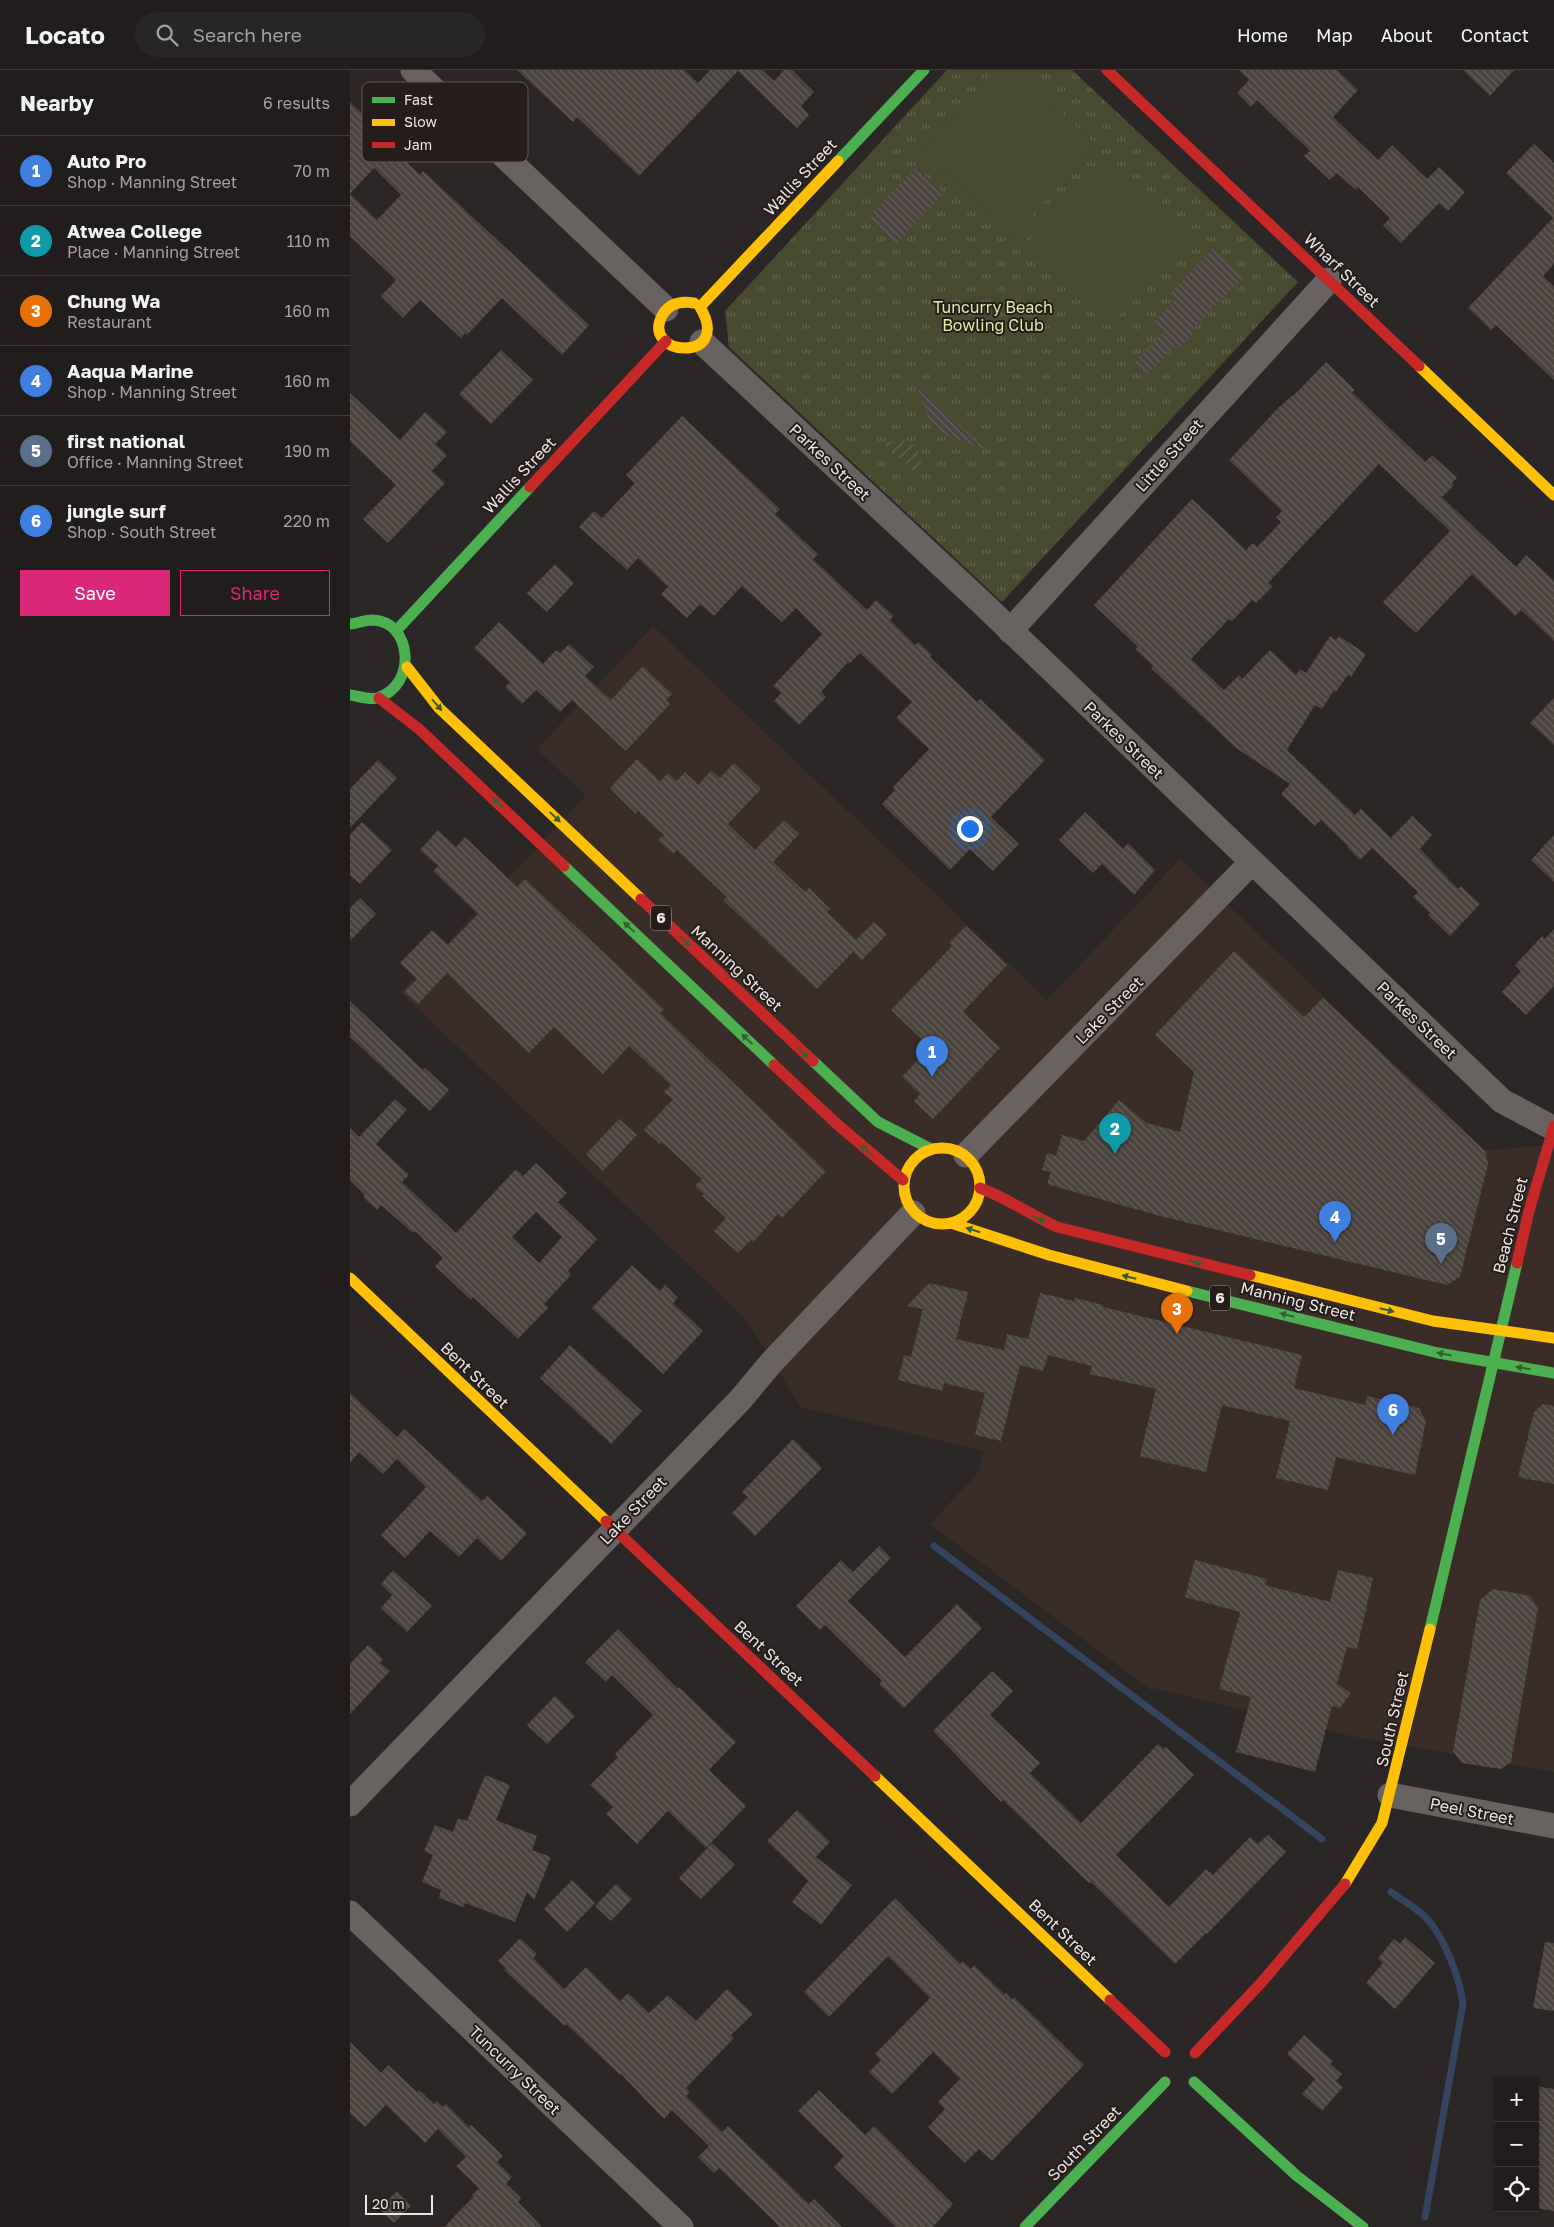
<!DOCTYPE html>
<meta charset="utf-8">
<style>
:root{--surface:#201d1c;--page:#282625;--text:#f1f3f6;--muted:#a2a2a3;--line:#3d3b3b;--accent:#db2777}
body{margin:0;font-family:"Golos Text",sans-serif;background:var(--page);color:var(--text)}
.controls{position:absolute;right:15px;bottom:15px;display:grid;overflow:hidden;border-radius:0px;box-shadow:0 1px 4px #0004}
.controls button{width:45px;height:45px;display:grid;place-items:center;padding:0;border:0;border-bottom:1px solid var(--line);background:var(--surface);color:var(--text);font:25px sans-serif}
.scale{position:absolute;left:15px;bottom:12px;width:68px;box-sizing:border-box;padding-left:5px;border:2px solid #ebe5e3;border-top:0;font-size:14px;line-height:18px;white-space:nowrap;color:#ebe5e3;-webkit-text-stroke:4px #241d1a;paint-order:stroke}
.you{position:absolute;left:619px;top:758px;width:18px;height:18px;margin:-12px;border:4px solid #fff;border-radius:50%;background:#1a73e8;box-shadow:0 0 0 8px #1a73e833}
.badge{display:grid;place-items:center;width:32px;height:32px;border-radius:50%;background:var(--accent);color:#fff;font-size:16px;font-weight:700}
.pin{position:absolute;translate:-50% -41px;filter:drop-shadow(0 1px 2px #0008)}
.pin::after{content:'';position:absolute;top:26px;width:18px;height:15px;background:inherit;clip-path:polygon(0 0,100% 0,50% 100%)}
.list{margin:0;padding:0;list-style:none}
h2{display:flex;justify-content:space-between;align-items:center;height:65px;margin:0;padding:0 20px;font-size:21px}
h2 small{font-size:16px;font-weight:400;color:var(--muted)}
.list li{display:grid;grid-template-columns:32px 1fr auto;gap:15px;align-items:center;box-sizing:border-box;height:70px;padding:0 20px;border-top:1px solid var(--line)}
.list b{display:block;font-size:19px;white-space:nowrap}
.list p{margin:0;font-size:16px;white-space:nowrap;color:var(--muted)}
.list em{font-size:16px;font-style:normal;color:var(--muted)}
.actions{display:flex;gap:10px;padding:15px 20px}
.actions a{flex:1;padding:11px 0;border:1px solid var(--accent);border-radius:0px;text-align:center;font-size:18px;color:var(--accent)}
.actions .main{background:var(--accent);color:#fff}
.icon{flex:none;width:28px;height:28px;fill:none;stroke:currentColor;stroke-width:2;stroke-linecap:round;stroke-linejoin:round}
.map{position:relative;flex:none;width:1204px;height:2157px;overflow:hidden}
header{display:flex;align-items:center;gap:30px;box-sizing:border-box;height:70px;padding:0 25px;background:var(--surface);border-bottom:1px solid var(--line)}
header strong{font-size:24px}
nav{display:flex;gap:28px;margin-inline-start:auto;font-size:18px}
.search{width:350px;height:45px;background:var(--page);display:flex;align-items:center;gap:12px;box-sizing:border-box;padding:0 18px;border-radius:28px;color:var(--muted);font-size:19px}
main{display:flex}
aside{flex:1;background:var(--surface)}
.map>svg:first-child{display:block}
.built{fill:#3a2d28}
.grass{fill:url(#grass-tufts)}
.garden{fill:url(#garden-furrows)}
.pitch{fill:#484a30}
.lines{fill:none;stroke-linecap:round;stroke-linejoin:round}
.stream{stroke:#36455f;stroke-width:7}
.building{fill:url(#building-back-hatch);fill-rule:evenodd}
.street{stroke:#686261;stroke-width:25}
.fast{stroke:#4caf50;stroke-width:11}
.slow{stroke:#ffc107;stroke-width:11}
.jam{stroke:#c62828;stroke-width:11}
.oneway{fill:#365f32}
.labels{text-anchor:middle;stroke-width:4;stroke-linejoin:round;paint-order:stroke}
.shield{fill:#241d1a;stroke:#afa9a7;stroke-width:1}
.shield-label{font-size:15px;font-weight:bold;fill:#ebe5e3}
.street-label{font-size:16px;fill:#ebe5e3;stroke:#241d1a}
.park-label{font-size:16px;fill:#e3e9a9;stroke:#241d1a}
.key{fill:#241d1a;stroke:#605956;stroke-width:1}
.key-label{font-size:14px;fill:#ebe5e3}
</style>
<header>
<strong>Locato</strong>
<div class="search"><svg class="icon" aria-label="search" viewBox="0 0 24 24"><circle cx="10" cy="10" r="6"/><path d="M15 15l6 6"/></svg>Search here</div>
<nav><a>Home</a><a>Map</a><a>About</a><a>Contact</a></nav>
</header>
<main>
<aside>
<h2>Nearby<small>6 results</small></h2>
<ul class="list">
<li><span class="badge" style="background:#3f7fe0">1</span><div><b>Auto Pro</b><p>Shop · Manning Street</p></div><em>70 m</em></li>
<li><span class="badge" style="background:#0f9aa8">2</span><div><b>Atwea College</b><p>Place · Manning Street</p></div><em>110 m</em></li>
<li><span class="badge" style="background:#e8710a">3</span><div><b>Chung Wa</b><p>Restaurant</p></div><em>160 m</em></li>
<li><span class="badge" style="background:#3f7fe0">4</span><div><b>Aaqua Marine</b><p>Shop · Manning Street</p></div><em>160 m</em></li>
<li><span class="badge" style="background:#5c6f8a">5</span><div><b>first national</b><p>Office · Manning Street</p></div><em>190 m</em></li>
<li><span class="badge" style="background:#3f7fe0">6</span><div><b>jungle surf</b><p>Shop · South Street</p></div><em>220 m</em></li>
</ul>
<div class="actions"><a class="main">Save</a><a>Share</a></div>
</aside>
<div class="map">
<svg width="1204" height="2157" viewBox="0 0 1204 2157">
<defs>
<pattern id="grass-tufts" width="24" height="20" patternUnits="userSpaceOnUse" patternTransform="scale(1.25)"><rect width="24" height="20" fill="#484a30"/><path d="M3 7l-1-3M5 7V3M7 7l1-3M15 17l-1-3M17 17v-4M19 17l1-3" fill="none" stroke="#63644e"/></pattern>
<pattern id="garden-furrows" width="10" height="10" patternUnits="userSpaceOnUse" patternTransform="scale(1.25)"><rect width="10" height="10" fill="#484a30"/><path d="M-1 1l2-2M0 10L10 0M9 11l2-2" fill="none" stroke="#63644e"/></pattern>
<pattern id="building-back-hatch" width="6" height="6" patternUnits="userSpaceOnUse" patternTransform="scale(1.25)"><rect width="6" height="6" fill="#4a433e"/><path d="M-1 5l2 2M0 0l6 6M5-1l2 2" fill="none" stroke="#645e5a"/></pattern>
</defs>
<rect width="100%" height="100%" fill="#2b2726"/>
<!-- built -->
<polygon class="built" points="303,556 697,930 830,789 1135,1081 1204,1074 1204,1702 1001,1666 804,1618 802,1621 580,1454 628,1403 634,1381 451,1337 395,1248 50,922 236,726 187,679"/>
<!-- grass -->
<polygon class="grass" points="597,0 722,0 948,212 652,532 379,277 375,241"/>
<!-- garden -->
<path class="garden" d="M548 369C567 372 575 387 569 406L534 374Z"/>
<!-- pitch -->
<g class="pitch">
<polygon points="646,0 667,0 747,76 661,167 570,80"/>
<polygon points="757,87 842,167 758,257 673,177"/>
</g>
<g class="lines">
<!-- stream -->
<g class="stream">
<polyline points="584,1476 972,1769"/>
<path d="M1041 1822C1053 1831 1069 1839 1078 1850 1095 1869 1110 1909 1113 1934L1075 2147"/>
</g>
</g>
<!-- building -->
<g class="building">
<polygon points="167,0 334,0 348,13 360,0 412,0 424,11 434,0 442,0 464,22 451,36 459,45 447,58 388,1 289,106 227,47 223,52"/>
<polygon points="889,0 987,0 1008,20 983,47 1028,90 1042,75 1077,109 1089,97 1115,122 1098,141 1089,133 1051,173 1033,155 1040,148 1008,117 1006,120 987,103 980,110 954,86 960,81 907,30 901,37 887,23 899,10"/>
<polygon points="1113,0 1164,0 1140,26"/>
<polygon points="0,32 46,76 43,79 70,105 73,101 239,255 212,285 152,228 117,265 115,263 111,268 70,230 53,248 31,226 46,210 0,166 0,124 27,150 51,125 24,98 0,124"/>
<polygon points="1184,74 1204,93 1204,194 1193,206 1204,216 1204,310 1146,255 1141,260 1118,238 1203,148 1156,103"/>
<polygon points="566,97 594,123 546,174 518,148"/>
<polygon points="863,178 893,207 841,262 843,264 829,279 826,275 797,305 784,292 812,263 803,253 826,229 820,224"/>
<polygon points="151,280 183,310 141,354 109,324"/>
<polygon points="976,292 1005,320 1002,322 1075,392 1082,385 1107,408 1102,413 1104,415 1092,427 1166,497 1176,485 1204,511 1204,571 1171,540 1165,546 1122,504 1066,563 1033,532 1100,461 1029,394 918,513 922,517 906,533 902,530 882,551 879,549 841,589 874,620 889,605 892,609 920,580 946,605 950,599 956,603 980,566 986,570 989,566 1016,584 1001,607 998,605 986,622 984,620 972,639 965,635 937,680 1005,745 1011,739 1041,768 1062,746 1082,765 1070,779 1108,819 1111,816 1130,834 1100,866 1078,845 1080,843 1063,827 1068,822 1022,778 1010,790 997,777 998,776 971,750 965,756 931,724 940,714 886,678 801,598 803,596 785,579 788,577 744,535 842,429 896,480 903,473 907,477 931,452 926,447 932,441 879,390 929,337 948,321"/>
<polygon points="567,315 600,346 635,379 595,365 586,359 579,350"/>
<polygon points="0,323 50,370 75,342 97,362 85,374 97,385 82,401 95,413 38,473 13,449 46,415 0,371"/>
<polygon points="332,346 430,439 425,444 468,484 463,489 517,540 526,530 544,546 540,550 565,575 568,572 582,585 580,587 627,632 630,629 695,690 641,747 669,774 643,801 620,779 600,800 532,734 545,720 543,717 579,679 546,648 562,632 510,583 499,594 498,592 471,622 476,627 449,655 424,631 431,623 423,616 472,564 446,538 432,552 392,516 364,546 350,534 337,548 311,524 318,517 288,488 277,500 229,457 244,441 252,448 285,413 276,405"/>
<polygon points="205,494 224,513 197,542 177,523"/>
<polygon points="149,552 193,594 206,580 210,583 219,574 244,597 235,606 261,630 293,596 322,624 316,630 320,634 276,681 222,630 210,642 186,620 172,634 155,617 160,612 124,578"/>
<polygon points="1204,628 1204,675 1180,653"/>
<polygon points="287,689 310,711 318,703 326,711 335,702 348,715 361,700 370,708 384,693 411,719 378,754 405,780 434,750 449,764 423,792 455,822 459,818 480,839 477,842 506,870 524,852 537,864 512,890 503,882 467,919 373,830 377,827 327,780 323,784 308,770 314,765 288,741 286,744 260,718"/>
<polygon points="28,690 47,708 0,758 0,719"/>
<polygon points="735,742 773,779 778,773 805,800 784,825 752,794 743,803 709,770"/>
<polygon points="12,752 42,780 10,814 0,805 0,765"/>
<polygon points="88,760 106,777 115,767 167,817 175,809 314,939 310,943 476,1101 432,1148 428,1144 403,1172 401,1170 388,1183 364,1161 376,1148 352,1126 354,1124 345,1116 352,1109 312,1072 310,1074 294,1060 323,1029 314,1022 321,1015 279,976 253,1004 204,957 179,983 97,903 68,934 54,922 67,909 50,893 82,860 98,875 128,844 83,801 88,796 70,780"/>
<polygon points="1204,765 1204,812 1181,790"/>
<polygon points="10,828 26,844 0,871 0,838"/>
<polygon points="616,856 657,895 613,942 650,978 583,1049 564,1031 570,1024 552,1007 580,977 541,940 602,876 599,873"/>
<polygon points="1204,859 1204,916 1176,945 1152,922 1171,901 1165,895 1192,866 1195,869"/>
<polygon points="884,881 954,947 973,928 1135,1081 1138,1094 1110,1207 1097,1215 810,1146 697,1114 701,1102 692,1100 697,1083 706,1086 712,1065 734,1071 769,1030 797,1053 830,1062 844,1002 805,965"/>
<polygon points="0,931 73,1000 75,998 99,1020 80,1041 0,967"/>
<path d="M45 1029 57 1040 26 1074 59 1105 52 1112 106 1163 166 1099 173 1106 186 1093 217 1123 208 1132 247 1169 218 1201 221 1205 194 1234 198 1238 168 1269 123 1227 121 1230 85 1196 93 1188 65 1161 63 1163 31 1135 27 1140 13 1127 15 1125 0 1110V1058L9 1067ZM186 1142 212 1167 189 1193 162 1167Z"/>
<polygon points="269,1049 287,1065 253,1101 236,1084"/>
<polygon points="282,1195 310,1221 315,1215 328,1228 323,1233 353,1261 313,1304 242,1238"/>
<polygon points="579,1213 618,1222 606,1269 654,1280 657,1264 678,1269 690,1223 724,1231 725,1228 753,1235 753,1237 952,1285 944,1318 1015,1335 1017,1326 1069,1338 1076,1351 1065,1405 986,1387 978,1420 926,1408 940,1351 872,1335 856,1402 790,1386 806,1319 740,1304 742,1296 698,1285 693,1301 670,1295 651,1371 625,1365 635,1323 594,1313 592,1321 548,1310 554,1285 561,1287 573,1239 557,1236"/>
<polygon points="220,1275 292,1341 261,1374 190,1308"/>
<polygon points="0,1323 47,1367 54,1359 132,1431 137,1426 177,1463 151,1491 127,1468 109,1487 80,1461 55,1488 31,1465 76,1417 47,1389 33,1404 9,1382 0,1393"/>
<polygon points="1193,1334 1204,1336 1204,1414 1168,1407 1184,1342"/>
<polygon points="443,1369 472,1398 405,1466 382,1443 398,1427 392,1422"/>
<polygon points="529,1476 541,1488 498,1531 555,1587 607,1534 632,1558 554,1638 529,1614 532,1611 475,1555 470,1560 446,1536 491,1490 503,1502"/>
<polygon points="845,1490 917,1509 915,1515 980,1532 988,1500 1023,1508 1007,1579 997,1577 987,1614 1001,1623 990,1638 982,1636 965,1702 886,1682 901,1627 869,1619 890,1542 835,1527"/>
<polygon points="43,1500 82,1536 57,1562 31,1538 42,1525 31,1514"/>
<polygon points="1143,1519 1180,1526 1188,1538 1161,1692 1151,1699 1112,1693 1103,1681 1130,1530"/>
<polygon points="268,1559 328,1619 329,1617 386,1672 359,1700 396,1736 356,1778 318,1741 287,1774 256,1744 263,1737 240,1715 268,1687 265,1684 303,1645 262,1605 256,1612 235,1592"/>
<polygon points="18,1575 33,1589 30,1593 40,1601 0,1644 0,1594"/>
<polygon points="642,1601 663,1621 640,1645 690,1693 680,1703 731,1753 808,1674 814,1679 816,1677 844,1705 766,1785 819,1837 856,1799 863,1805 900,1767 908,1774 918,1765 936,1782 857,1864 856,1863 825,1894 741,1812 739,1813 653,1730 651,1732 583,1661"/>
<polygon points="205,1626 225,1646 197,1674 177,1655"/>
<polygon points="135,1705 160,1715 146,1750 187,1766 182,1780 201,1787 184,1830 177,1822 165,1852 115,1833 113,1837 89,1828 91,1820 72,1812 83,1785 74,1781 85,1755 103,1762 108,1748 117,1751"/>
<polygon points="447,1740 480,1772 466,1787 502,1815 471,1855 442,1832 458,1811 417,1771"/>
<polygon points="362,1773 385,1795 351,1829 329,1808"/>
<polygon points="222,1810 245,1833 217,1862 194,1839"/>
<polygon points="266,1814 282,1829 261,1851 245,1836"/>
<polygon points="545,1828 610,1894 613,1891 621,1899 624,1895 654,1924 656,1923 662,1930 664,1927 734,1995 642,2091 629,2079 615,2093 578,2057 595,2039 588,2032 610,2009 583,1982 542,2024 519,2002 531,1990 525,1984 580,1928 538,1886 479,1947 454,1922"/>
<polygon points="1055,1867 1085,1893 1045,1939 1016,1913 1033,1893 1028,1888 1044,1869 1050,1874"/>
<polygon points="170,1868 187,1884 183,1888 214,1919 236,1897 270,1931 278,1923 299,1943 318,1925 346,1951 377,1919 403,1944 381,1965 384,1968 336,2018 340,2022 336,2026 372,2062 378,2056 459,2134 464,2129 492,2157 430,2157 369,2098 364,2103 348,2087 359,2076 322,2040 314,2049 271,2004 270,2005 216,1954 215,1956 154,1900 156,1898 148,1891"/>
<polygon points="1195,1872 1204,1873 1204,1941 1183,1938"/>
<polygon points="954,1965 983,1991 980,1994 992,2004 986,2011 993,2017 972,2041 952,2024 965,2009 937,1984"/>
<polygon points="0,1972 31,2003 38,1995 67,2022 69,2020 84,2034 87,2031 93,2037 96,2034 119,2057 121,2055 153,2086 147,2092 162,2107 156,2114 171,2128 168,2132 192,2157 94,2157 124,2126 122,2125 129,2118 106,2096 116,2087 88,2059 75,2073 36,2035 15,2057 0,2043"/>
<polygon points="1185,2016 1204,2019 1204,2141 1185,2138"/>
<polygon points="469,2020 515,2065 524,2056 603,2134 583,2157 546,2157 484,2097 494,2086 448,2041"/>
<polygon points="47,2121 61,2136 44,2153 29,2139"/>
</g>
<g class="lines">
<!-- street -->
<g class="street">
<polyline points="63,0 316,239"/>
<polyline points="352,272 630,531 1152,1031 1203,1058"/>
<polyline points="660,561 979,210"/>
<polyline points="616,1085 901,793"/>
<polyline points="1040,1725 1204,1756"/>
<polyline points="0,1734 391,1329 421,1293 563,1143"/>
<polyline points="0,1843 331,2157"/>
</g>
<!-- fast -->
<g class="fast">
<polyline points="488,91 574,0"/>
<path d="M0 554C7 553 16 550 23 550 62 551 68 616 27 628 19 630 8 626 0 625"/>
<polyline points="46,561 180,417"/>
<polyline points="214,796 424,995"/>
<polyline points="463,991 528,1052 581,1079"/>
<polyline points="837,1221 1088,1283 1204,1303"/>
<polyline points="1080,1559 1167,1193"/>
<polyline points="844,2012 947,2106 1013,2157"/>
<polyline points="675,2157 815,2012"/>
</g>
<!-- slow -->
<g class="slow">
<path d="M344 233C332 231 320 233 313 244 288 287 384 294 350 237L488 91"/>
<polyline points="1069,296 1204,425"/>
<polyline points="57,597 89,638 291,829"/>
<circle cx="592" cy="1116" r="38"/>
<polyline points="601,1153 699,1185 837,1221"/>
<polyline points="900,1205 1083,1251 1204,1268"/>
<polyline points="0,1208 256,1451"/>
<polyline points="525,1706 760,1930"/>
<polyline points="995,1814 1032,1753 1080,1559"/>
</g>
<!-- jam -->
<g class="jam">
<polyline points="757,0 1069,296"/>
<polyline points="180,417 316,271"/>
<polyline points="29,628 69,659 214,796"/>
<polyline points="291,829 463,991"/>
<polyline points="424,995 488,1055 553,1110"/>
<path d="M630 1118C657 1128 681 1145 707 1157L900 1205"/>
<polyline points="1167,1193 1179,1141 1204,1056"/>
<polyline points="256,1451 525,1706"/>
<polyline points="760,1930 815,1982"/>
<polyline points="845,1983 911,1913 995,1814"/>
</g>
</g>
<!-- one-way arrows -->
<defs><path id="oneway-solid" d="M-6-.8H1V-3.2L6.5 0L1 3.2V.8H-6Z" transform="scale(1.25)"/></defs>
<g class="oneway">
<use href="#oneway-solid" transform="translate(87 635) rotate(49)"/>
<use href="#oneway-solid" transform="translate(148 733) rotate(-137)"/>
<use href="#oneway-solid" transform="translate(205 747) rotate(43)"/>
<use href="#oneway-solid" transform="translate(279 857) rotate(-137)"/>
<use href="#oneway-solid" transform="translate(335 871) rotate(43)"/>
<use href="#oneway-solid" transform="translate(397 969) rotate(-137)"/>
<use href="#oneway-solid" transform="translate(453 983) rotate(43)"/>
<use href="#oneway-solid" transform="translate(516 1080) rotate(-141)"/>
<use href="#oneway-solid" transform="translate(689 1149) rotate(25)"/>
<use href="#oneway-solid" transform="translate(623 1160) rotate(-162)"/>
<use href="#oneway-solid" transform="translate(845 1192) rotate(14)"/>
<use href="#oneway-solid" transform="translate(779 1207) rotate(-166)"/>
<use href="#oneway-solid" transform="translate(1037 1240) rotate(14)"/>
<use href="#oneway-solid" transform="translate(937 1245) rotate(-166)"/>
<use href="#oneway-solid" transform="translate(1094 1284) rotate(-169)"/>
<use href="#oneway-solid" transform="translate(1173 1298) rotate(-171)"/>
</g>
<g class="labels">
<!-- shield labels -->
<g class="shield">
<rect x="301" y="835.5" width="20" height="25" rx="4"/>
<rect x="860" y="1215.5" width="20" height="25" rx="4"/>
</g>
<g class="shield-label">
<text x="311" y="853">6</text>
<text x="870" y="1233">6</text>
</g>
<!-- street labels -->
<g class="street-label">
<text transform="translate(450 107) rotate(-47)" y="6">Wallis Street</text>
<text transform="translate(992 200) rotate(44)" y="6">Wharf Street</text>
<text transform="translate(819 385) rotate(-48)" y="6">Little Street</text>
<text transform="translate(480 392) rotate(43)" y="6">Parkes Street</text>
<text transform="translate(169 405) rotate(-47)" y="6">Wallis Street</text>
<text transform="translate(774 670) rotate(44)" y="6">Parkes Street</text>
<text transform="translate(387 898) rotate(43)" y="6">Manning Street</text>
<text transform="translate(759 940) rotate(-45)" y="6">Lake Street</text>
<text transform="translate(1067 950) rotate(44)" y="6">Parkes Street</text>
<text transform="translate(1160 1155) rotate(-76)" y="6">Beach Street</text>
<text transform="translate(948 1231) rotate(14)" y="6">Manning Street</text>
<text transform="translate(125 1305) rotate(44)" y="6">Bent Street</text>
<text transform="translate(283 1440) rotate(-46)" y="6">Lake Street</text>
<text transform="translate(419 1583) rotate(43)" y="6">Bent Street</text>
<text transform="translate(1042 1649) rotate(-77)" y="6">South Street</text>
<text transform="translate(1122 1741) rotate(11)" y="6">Peel Street</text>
<text transform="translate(713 1862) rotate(44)" y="6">Bent Street</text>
<text transform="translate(165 2000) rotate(44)" y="6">Tuncurry Street</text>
<text transform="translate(734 2073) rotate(-46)" y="6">South Street</text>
</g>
<!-- park labels -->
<g class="park-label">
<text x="643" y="243">Tuncurry Beach<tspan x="643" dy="18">Bowling Club</tspan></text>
</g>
</g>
<!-- legend -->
<rect x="12" y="12" width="166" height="80" rx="8" class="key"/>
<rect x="22" y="27" width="23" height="6" fill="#4caf50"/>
<rect x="22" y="49" width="23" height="7" fill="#ffc107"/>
<rect x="22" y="72" width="23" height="6" fill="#c62828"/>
<g class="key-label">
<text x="54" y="35">Fast</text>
<text x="54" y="57">Slow</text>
<text x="54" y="80">Jam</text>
</g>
</svg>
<div class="controls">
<button>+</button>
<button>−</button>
<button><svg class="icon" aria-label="locate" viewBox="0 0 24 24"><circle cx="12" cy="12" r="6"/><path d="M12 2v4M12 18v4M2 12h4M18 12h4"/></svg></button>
</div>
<div class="scale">20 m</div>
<div class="you"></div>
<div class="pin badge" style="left:582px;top:1007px;background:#3f7fe0">1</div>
<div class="pin badge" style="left:765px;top:1084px;background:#0f9aa8">2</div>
<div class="pin badge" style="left:827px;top:1264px;background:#e8710a">3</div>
<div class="pin badge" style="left:985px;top:1172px;background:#3f7fe0">4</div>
<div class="pin badge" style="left:1091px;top:1194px;background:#5c6f8a">5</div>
<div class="pin badge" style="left:1043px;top:1365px;background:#3f7fe0">6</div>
</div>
</main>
